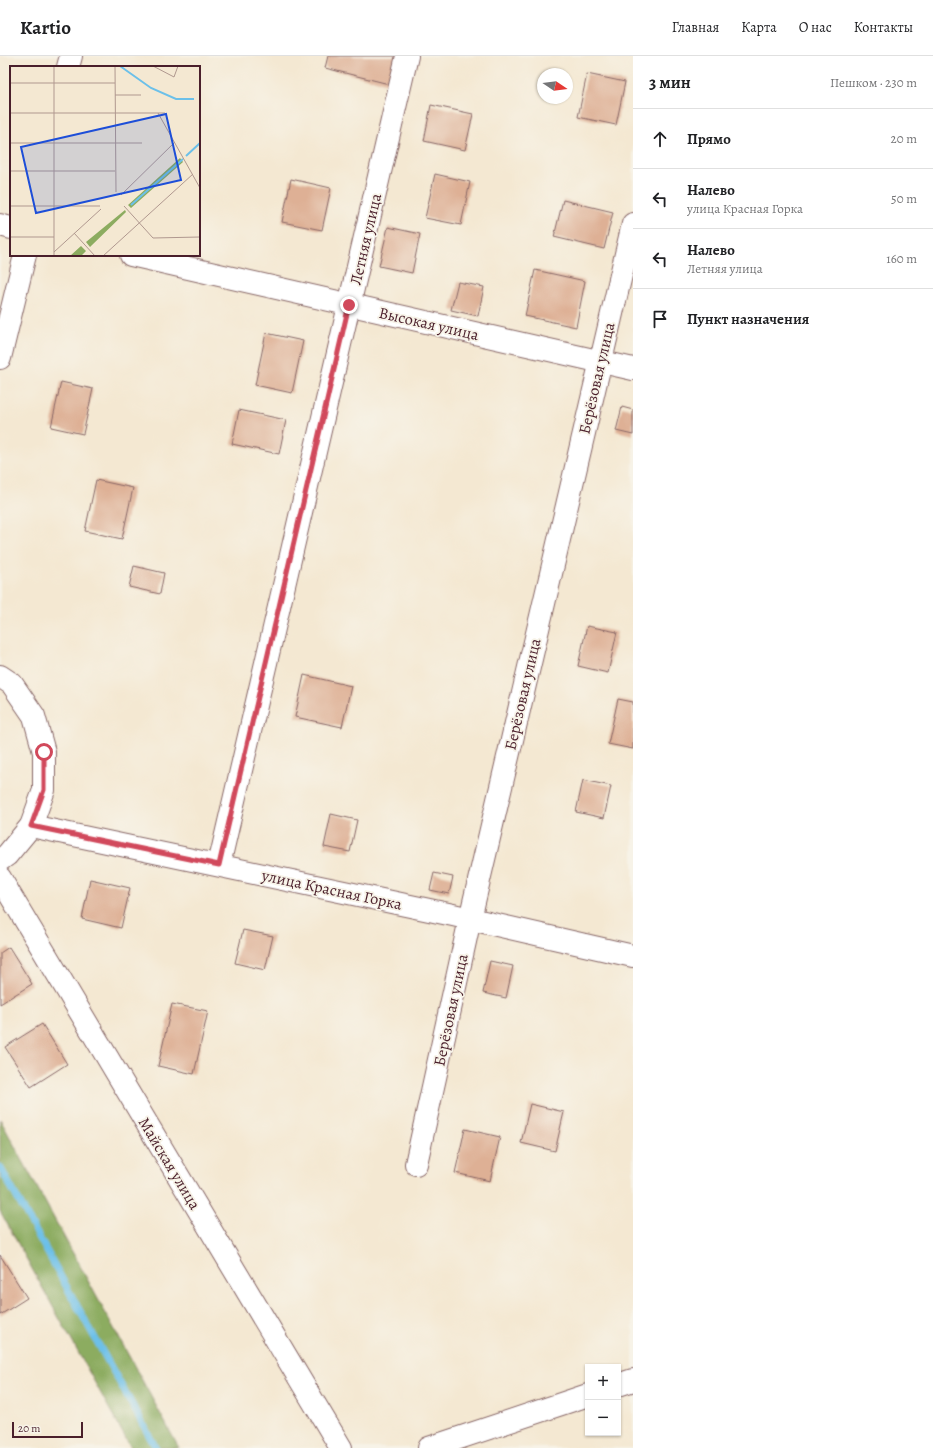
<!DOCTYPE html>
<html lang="ru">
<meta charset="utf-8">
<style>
:root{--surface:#fff;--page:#f6f6f6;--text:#202124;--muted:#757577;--line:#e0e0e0}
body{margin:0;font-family:Alegreya,serif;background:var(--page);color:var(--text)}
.controls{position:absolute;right:12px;bottom:12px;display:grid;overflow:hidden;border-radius:0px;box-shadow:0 1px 3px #0004}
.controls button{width:36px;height:36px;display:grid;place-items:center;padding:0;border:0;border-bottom:1px solid var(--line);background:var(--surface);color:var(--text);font:20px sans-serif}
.compass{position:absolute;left:537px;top:12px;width:36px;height:36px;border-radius:50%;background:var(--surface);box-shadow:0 1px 3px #0004;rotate:103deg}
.scale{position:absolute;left:12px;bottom:10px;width:71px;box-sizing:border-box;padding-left:4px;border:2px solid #4a1f2b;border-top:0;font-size:11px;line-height:14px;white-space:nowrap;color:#4a1f2b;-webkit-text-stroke:3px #f7f3e8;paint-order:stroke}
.stop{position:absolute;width:12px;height:12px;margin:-9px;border:3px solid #d1495b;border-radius:50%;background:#fff}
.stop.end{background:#d1495b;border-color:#fff;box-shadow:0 1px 4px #0008}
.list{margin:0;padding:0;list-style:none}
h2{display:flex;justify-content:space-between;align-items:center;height:52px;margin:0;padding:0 16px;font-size:17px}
h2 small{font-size:13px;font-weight:400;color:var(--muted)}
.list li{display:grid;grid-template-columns:26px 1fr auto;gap:12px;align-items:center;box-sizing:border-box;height:60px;padding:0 16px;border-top:1px solid var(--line)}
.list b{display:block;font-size:15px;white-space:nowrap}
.list p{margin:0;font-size:13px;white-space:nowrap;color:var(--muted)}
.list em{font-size:13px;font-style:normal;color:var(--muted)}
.icon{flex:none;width:22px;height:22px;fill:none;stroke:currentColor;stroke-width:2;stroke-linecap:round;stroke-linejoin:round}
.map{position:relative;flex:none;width:633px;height:1392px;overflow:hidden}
header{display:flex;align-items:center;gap:24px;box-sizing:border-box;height:56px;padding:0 20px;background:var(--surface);border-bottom:1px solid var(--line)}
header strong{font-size:19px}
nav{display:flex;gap:22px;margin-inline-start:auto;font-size:14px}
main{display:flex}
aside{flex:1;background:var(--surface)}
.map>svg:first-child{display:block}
.forest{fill:#8cac60;stroke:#6b6646}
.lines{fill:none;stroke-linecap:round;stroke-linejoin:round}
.stream{stroke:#6cc0e9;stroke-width:7}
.building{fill:#deb095}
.minor-casing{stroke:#866565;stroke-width:24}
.minor{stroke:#fff;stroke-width:22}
.route{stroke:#d1495b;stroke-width:5}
.labels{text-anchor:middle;stroke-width:3.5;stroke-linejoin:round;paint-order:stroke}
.street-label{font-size:16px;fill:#4a1f2b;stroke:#f7f3e8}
.inset-river{fill:none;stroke:#6cc0e9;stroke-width:2}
.inset-road{fill:none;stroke:#b0988f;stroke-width:1}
.view{fill:#1d4ed8;fill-opacity:0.15;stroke:#1d4ed8;stroke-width:2}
.inset-edge{fill:none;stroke:#4a1f2b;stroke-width:2}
</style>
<header>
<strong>Kartio</strong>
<nav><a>Главная</a><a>Карта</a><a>О нас</a><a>Контакты</a></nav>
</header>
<main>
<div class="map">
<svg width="633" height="1392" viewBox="0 0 633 1392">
<rect width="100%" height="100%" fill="#f7f3e8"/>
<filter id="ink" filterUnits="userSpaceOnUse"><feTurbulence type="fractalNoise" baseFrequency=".025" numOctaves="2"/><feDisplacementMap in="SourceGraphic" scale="8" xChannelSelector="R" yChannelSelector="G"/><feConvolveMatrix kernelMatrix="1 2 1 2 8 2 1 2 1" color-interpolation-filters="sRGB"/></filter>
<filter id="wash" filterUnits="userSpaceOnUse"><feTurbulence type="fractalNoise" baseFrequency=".012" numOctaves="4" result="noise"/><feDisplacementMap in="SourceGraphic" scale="16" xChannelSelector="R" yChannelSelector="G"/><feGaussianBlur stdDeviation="0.9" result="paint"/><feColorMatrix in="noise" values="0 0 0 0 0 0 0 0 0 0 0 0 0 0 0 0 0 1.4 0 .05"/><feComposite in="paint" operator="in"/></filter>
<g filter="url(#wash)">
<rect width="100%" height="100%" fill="#f4e8d2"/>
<!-- forest -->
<polygon class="forest" points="0,1063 179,1392 131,1392 0,1155"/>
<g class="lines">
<!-- stream -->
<polyline class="stream" points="0,1111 156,1392"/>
</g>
<g id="blocks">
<!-- building -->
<g class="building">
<polygon points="328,0 400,0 393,29 325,12"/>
<polygon points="587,18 625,26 616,69 578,61"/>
<polygon points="431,49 473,58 465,94 424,85"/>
<polygon points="435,118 470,126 461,169 425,162"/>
<polygon points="291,123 331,132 322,174 282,166"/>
<polygon points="563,144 613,156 604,193 554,181"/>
<polygon points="388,171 420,178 412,217 379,210"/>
<polygon points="535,214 585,225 576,271 525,260"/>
<polygon points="458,226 484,231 478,260 451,254"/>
<polygon points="266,277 303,285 292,337 255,329"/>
<polygon points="61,326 93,333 83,378 51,371"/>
<polygon points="622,351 633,354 633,379 616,375"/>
<polygon points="239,354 286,364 279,398 232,388"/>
<polygon points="96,424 133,432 122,483 85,475"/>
<polygon points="134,510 164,517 160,538 129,531"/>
<polygon points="587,570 617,576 608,617 578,610"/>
<polygon points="304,619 351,630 342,671 295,661"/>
<polygon points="618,643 633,646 633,693 608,688"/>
<polygon points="583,724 611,730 604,762 576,756"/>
<polygon points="331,758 357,764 350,796 324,791"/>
<polygon points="434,817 453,821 449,838 430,834"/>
<polygon points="90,823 130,832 121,872 82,863"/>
<polygon points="243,874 273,880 265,914 235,907"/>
<polygon points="9,891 32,928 0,948 0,897"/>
<polygon points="490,905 513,910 506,942 483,937"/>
<polygon points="172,948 208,955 194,1018 158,1010"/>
<polygon points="42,968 67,1008 31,1031 5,991"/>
<polygon points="530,1048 564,1056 555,1095 521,1087"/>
<polygon points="465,1073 500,1081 490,1125 455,1117"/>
<polygon points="0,1199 27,1242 0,1259"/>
</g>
</g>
</g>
<g filter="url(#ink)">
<use href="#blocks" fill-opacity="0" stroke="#866565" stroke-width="1"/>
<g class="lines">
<defs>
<g id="minor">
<polyline points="68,11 71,0"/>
<polyline points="0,169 11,172"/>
<polyline points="131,199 633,313"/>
<polyline points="0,302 25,199"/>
<polyline points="0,620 12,628 34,660 44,696 44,734 31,770 7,799 0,804"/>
<polyline points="31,770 453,859 633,900"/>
<polyline points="219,809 407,0"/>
<polyline points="0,822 341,1392"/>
<polyline points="416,1108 470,863 633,168"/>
<polyline points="618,1329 633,1324"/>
<polyline points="429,1392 588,1339"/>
</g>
</defs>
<!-- minor casing -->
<use href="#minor" class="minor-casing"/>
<!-- minor -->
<use href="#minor" class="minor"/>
</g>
</g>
<g class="lines" filter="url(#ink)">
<!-- route -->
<polyline class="route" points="44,696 44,734 31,770 219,809 349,249"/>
</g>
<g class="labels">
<!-- street labels -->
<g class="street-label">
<text transform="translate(365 183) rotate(-77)" y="6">Летняя улица</text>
<text transform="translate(429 267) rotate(13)" y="6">Высокая улица</text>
<text transform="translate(596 322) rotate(-77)" y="6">Берёзовая улица</text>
<text transform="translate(522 638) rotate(-77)" y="6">Берёзовая улица</text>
<text transform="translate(332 833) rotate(12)" y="6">улица Красная Горка</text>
<text transform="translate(450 954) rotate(-78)" y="6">Берёзовая улица</text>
<text transform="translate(170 1107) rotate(59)" y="6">Майская улица</text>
</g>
</g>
<!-- overview -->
<g transform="translate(10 10)">
<rect width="190" height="190" fill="#f4e8d2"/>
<path d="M170 92 173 96 121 142 118 139ZM115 144 116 146 80 181 76 176ZM71 180 76 185 71 190H60Z" fill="#8cac60"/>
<path class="inset-river" d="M110 0 141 22 166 33H184M176 90 190 77M121 139 173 93"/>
<path class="inset-road" d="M105 0 106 126M143 0 164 11 168 0M0 17H105M105 29H131M0 47H155M148 47 190 122M0 77H132M0 105H105M111 129 165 76M0 140H90M114 140 143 172 190 171M64 167 85 190M0 171H44M44 186 91 143M44 190V0M93 190 183 108"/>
<path class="view" d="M156 48 171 114 26 147 11 81Z"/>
<rect width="190" height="190" class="inset-edge"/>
</g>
</svg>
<div class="controls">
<button>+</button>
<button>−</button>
</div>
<svg class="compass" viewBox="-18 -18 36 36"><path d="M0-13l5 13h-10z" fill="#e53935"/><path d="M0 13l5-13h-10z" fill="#757577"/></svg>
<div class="scale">20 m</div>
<div class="stop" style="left:44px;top:696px"></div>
<div class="stop end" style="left:349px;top:249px"></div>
</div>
<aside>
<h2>3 мин<small>Пешком · 230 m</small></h2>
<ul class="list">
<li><svg class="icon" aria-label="ahead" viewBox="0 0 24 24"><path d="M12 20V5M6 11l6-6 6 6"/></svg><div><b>Прямо</b></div><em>20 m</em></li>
<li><svg class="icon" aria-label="left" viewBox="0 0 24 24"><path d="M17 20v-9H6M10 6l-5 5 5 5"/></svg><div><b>Налево</b><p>улица Красная Горка</p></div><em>50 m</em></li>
<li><svg class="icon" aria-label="left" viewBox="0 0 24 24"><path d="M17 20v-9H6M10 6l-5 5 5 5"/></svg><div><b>Налево</b><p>Летняя улица</p></div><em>160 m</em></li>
<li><svg class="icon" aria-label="arrive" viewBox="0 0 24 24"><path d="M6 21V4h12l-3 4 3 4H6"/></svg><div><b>Пункт назначения</b></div></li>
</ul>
</aside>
</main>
